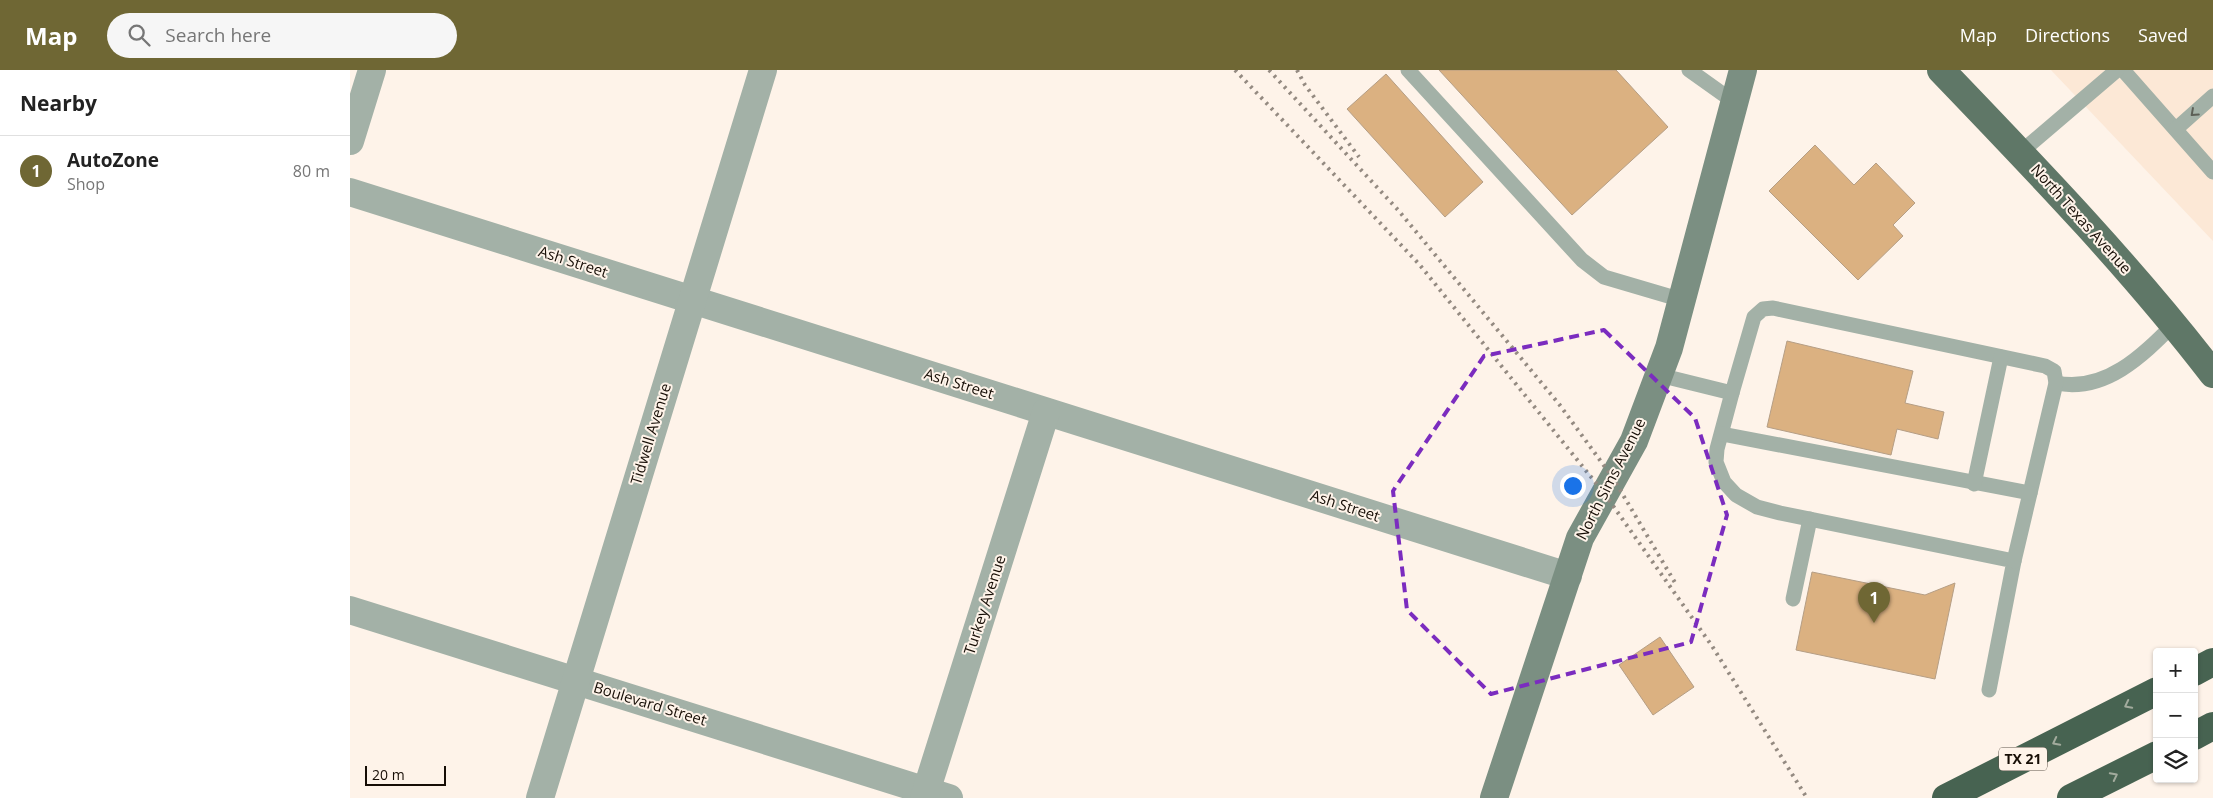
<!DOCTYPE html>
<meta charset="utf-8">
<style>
:root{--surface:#fff;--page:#f6f6f6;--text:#222;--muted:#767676;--line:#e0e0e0;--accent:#6f6734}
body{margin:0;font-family:"Open Sans",sans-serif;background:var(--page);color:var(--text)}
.controls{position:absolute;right:15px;bottom:15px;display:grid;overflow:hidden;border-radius:5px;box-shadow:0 1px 4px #0004}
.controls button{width:45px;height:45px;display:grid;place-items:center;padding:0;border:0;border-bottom:1px solid var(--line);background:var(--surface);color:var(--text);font:25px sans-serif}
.scale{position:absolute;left:15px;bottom:12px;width:81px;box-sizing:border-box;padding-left:5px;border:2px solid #160d05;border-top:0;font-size:14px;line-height:18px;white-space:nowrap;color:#160d05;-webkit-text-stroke:4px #fef3e9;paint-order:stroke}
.you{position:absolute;left:1222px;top:415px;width:18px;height:18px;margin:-12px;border:4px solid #fff;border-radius:50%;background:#1a73e8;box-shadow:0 0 0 8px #1a73e833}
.badge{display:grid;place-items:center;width:32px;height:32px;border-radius:50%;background:var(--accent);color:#fff;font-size:16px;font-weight:700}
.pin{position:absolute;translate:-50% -41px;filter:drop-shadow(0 1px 2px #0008)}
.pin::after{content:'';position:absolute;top:26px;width:18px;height:15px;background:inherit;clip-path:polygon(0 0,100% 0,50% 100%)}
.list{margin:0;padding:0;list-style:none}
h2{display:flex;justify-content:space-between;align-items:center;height:65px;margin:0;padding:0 20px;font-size:21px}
h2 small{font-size:16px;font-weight:400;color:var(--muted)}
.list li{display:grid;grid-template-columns:32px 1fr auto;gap:15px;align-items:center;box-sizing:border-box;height:70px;padding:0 20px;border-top:1px solid var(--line)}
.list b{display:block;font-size:19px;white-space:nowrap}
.list p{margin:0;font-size:16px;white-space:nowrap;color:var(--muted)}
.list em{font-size:16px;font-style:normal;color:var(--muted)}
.icon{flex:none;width:28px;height:28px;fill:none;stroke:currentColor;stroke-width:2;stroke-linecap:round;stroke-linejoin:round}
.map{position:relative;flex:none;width:1863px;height:728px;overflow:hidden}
header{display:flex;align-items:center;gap:30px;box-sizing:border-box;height:70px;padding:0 25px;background:var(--accent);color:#fff}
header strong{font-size:24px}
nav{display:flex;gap:28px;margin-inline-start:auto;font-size:18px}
.search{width:350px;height:45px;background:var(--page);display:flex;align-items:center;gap:12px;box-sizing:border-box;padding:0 18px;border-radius:28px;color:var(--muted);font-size:19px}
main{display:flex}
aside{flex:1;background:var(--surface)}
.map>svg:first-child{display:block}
.built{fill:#fce8d6}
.building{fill:#dbb181;stroke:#b59e85}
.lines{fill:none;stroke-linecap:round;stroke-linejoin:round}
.lane{stroke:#a3b1a7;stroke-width:15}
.street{stroke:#a3b1a7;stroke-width:28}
.secondary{stroke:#7b8f82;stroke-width:28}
.primary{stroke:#5f7767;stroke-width:28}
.highway{stroke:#476351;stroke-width:28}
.rail{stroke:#948a81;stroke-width:4;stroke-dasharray:2.5 5;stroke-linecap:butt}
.oneway{stroke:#5c5f56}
.oneway2{stroke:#a2ab9d}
.marked{fill:none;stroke:#7b2cbf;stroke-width:4;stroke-dasharray:10 6;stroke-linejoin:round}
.labels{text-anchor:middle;stroke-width:4;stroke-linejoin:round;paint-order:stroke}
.shield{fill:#fef3e9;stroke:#5c5249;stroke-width:1}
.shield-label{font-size:14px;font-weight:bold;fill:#160d05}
.street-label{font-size:15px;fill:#160d05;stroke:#fef3e9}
</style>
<header>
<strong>Map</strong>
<div class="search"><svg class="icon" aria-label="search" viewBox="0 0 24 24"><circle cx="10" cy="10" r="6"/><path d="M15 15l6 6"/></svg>Search here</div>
<nav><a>Map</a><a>Directions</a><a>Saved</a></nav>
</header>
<main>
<aside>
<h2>Nearby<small></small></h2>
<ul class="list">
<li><span class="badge">1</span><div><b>AutoZone</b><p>Shop</p></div><em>80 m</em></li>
</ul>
</aside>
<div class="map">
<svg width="1863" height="728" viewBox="0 0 1863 728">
<rect width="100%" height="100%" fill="#fef3e9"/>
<!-- built -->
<polygon class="built" points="1701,0 1863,0 1863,171"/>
<!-- building -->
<g class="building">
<polygon points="1089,0 1266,0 1318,57 1222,145"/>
<polygon points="1036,4 1133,112 1095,147 997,39"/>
<polygon points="1465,75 1504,115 1526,93 1565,133 1543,155 1553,166 1508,210 1419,121"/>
<polygon points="1437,271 1563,301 1555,333 1594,342 1588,369 1547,359 1541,385 1417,357"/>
<polygon points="1462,502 1575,525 1605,513 1585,609 1446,580"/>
<polygon points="1310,567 1344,617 1303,645 1269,595"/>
</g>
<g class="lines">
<!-- lane -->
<g class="lane">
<polyline points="1058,0 1232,190 1254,207 1332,230"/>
<polyline points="1339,0 1384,32"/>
<polyline points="1773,0 1863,102"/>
<polyline points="1826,59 1863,26"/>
<polyline points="1671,82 1767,0"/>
<polyline points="1309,305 1382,323 1367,379 1366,392 1374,412 1386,425 1407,437 1430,443 1664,491 1639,620"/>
<path d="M1706 313C1755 323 1792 286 1824 254"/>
<polyline points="1382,323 1404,247 1413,239 1423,238 1695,296 1704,301 1706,313 1664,491"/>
<polyline points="1372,364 1680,423"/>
<polyline points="1624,414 1651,287"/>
<polyline points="1443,529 1460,449"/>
</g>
<!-- street -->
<g class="street">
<polyline points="0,71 22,0"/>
<polyline points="0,122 1218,506"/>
<polyline points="0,540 599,728"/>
<polyline points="190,728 413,0"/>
<polyline points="574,728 696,342"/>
</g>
<!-- secondary -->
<polyline class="secondary" points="1144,728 1230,468 1284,371 1319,278 1393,0"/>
<!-- primary -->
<path class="primary" d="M1591 0C1685 98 1780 196 1863 304"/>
<!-- highway -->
<g class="highway">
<polyline points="1844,602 1863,592"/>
<polyline points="1844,666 1863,656"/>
<polyline points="1596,728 1807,621"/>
<polyline points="1721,728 1807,685"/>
</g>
<!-- rail -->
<g class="rail">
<polyline points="885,0 1069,194 1254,423 1362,576 1457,728"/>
<polyline points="919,0 1048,140 1209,334 1263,408 1327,516"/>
<polyline points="947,0 955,15 1009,87"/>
</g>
</g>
<!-- one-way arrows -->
<defs><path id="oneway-chevron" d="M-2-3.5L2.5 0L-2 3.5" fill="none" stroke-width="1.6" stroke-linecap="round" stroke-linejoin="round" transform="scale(1.25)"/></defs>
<use class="oneway" href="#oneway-chevron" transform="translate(1844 43) rotate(138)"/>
<g class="oneway2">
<use href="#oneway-chevron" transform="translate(1778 635) rotate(153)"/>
<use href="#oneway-chevron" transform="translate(1706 672) rotate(153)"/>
<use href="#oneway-chevron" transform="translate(1764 706) rotate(-27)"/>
</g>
<!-- marked area -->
<path class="marked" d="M1254 260 1345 348 1377 445 1341 572 1141 624 1057 540 1043 421 1134 286Z"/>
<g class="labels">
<!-- shield labels -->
<rect class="shield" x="1649" y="677.5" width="48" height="23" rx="4"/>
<g class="shield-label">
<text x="1673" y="694">TX 21</text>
</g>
<!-- street labels -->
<g class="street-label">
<text transform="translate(1731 149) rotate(48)" y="5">North Texas Avenue</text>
<text transform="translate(223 192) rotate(18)" y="5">Ash Street</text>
<text transform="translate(609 314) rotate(17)" y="5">Ash Street</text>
<text transform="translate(301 364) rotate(-73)" y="5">Tidwell Avenue</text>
<text transform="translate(1261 409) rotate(-63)" y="5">North Sims Avenue</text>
<text transform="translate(995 436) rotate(18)" y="5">Ash Street</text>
<text transform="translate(635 535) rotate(-72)" y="5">Turkey Avenue</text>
<text transform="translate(300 634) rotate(17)" y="5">Boulevard Street</text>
</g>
</g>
</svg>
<div class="controls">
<button>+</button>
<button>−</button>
<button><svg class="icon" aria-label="layers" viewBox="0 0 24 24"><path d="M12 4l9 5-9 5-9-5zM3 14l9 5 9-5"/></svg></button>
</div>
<div class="scale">20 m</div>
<div class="you"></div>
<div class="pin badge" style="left:1524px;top:553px">1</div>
</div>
</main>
